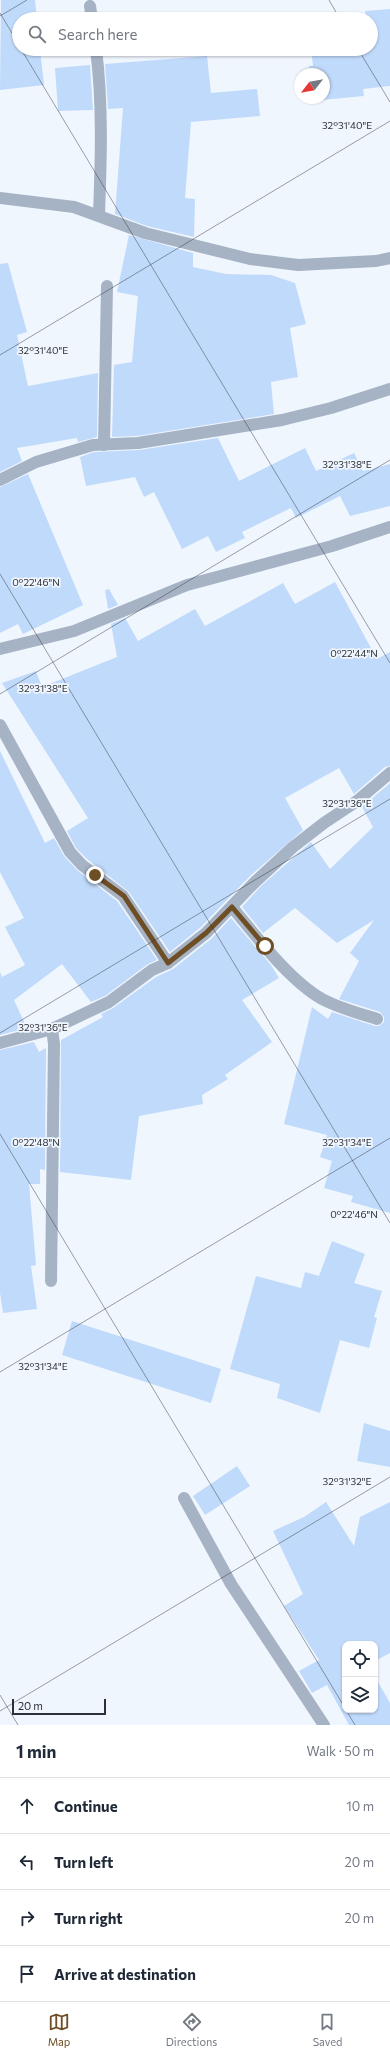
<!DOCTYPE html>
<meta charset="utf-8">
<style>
:root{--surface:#fff;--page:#f6f6f7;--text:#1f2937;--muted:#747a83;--line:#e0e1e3;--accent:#6e4e24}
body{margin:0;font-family:Commissioner,sans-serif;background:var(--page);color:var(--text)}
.controls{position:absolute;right:12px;bottom:12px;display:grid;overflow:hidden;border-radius:8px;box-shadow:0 1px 3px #0004}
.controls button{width:36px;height:36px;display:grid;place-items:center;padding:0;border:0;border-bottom:1px solid var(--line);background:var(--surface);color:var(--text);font:20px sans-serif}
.compass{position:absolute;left:294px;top:68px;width:36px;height:36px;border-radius:50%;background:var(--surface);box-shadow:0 1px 3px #0004;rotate:239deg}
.scale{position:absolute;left:12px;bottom:10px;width:94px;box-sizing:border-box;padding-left:4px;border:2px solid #2d3136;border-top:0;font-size:11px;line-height:14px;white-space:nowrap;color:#2d3136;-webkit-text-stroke:3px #f0f6fe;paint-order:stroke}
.stop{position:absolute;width:12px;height:12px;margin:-9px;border:3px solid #6e4e24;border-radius:50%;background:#fff}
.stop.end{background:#6e4e24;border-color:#fff;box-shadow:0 1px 4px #0008}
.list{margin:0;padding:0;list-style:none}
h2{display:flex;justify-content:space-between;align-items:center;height:52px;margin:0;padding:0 16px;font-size:17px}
h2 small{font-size:13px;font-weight:400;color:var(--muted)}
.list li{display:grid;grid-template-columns:26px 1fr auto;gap:12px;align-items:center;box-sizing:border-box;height:56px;padding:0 16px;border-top:1px solid var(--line)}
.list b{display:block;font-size:15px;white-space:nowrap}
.list em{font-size:13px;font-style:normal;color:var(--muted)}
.icon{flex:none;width:22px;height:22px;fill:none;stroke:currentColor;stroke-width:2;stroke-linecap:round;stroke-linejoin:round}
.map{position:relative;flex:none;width:390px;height:1725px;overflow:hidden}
.search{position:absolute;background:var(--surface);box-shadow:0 1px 3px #0004;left:12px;right:12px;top:12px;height:44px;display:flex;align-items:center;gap:10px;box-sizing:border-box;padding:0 14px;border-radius:22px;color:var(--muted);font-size:15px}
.sheet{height:276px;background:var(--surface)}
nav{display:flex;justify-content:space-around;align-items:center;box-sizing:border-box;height:56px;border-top:1px solid var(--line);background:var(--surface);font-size:11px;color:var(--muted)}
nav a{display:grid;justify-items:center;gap:2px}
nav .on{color:var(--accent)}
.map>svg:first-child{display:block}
.building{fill:#c0dafb}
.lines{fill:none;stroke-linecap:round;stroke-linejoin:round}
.minor{stroke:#a6b3c5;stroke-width:12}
.route{stroke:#6e4e24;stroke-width:5}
.ticks{fill:none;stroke:#2d3136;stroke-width:1;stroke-opacity:0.45}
.ticks-label{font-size:10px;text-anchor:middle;fill:#2d3136;stroke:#f0f6fe;stroke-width:3.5;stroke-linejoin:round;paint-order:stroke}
</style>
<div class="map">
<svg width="390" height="1725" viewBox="0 0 390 1725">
<rect width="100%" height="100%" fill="#f0f6fe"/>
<!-- building -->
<g class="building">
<polygon points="1,0 35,0 37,19 19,19 19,49 40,49 44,85 0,90"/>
<polygon points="390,9 390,86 363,89 364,96 312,101 312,98 324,98 324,74 310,74 309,66 313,66 311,49 371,49 371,19 335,19 366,16 365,11"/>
<polygon points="207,56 211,93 257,89 260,116 191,122 185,198 195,199 194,237 147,226 115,214 123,108 108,109 105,64"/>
<polygon points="90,65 93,110 58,111 55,68"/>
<polygon points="129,235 193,253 193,267 226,274 271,275 295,283 306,324 290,328 298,377 271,382 274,414 137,436 112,437 114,365 132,362 138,296 117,292"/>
<polygon points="8,263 27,332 17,335 28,386 98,373 97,437 78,442 77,438 17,448 22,461 0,472 0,264"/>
<polygon points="218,438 239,481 305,448 316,471 354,453 363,471 390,464 390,506 350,516 340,496 296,518 291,508 242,532 245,538 216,552 208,536 182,549 154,492 144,497 135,477 86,486 80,457 94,452 139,450"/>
<polygon points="28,474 83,605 23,634 18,624 0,633 0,487"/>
<polygon points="335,582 377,659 390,652 390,766 385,767 354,794 339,768 285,798 303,830 250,876 201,927 170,952 129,892 87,859 76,848 67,831 88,818 2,683 36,671 42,687 117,657 111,624 125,618 138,641 195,609 205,626 283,583 295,604"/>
<polygon points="109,589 118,605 108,609 105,590"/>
<polygon points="0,751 45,843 54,838 64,856 77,870 117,901 157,960 148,964 105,996 91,1002 62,964 14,1000 27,1028 0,1035 0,972 2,977 25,965 5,927 24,918 0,872"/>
<polygon points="390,783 390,1213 351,1202 353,1196 324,1188 332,1161 320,1157 327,1135 284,1124 312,1007 328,1019 332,1012 375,1026 379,1026 384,1022 384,1017 380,1012 339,999 359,961 350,953 374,920 337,943 295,908 263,933 242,907 260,887 311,842 330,869 373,827 362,807"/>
<polygon points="231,918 271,965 279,978 242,1000 272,1042 225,1075 228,1079 202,1095 203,1104 139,1116 131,1180 60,1172 61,1040 103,1017 101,1014 113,1008 156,977 173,969 211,939"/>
<polygon points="34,1042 39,1052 46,1048 45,1170 40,1169 40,1184 29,1184 36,1265 31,1266 37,1309 3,1313 0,1293 0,1050"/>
<polygon points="332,1241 365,1254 354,1283 382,1291 374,1317 377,1318 369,1348 340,1340 320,1413 277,1398 280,1384 230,1369 256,1276 301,1288 305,1272 319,1276"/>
<polygon points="72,1321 221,1369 211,1403 62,1355"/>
<polygon points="364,1423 390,1431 390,1467 357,1461"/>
<polygon points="237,1466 250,1486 205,1515 193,1496"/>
<polygon points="326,1502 354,1546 360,1517 390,1502 390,1653 375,1661 375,1644 345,1644 345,1710 375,1710 375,1677 390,1703 390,1725 349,1725 327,1685 312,1693 299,1671 319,1660 284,1606 303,1594 273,1531 304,1517"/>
</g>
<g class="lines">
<!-- minor -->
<g class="minor">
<polyline points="90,6 92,19"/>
<path d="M96 49C103 105 101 159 99 215"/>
<polyline points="0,198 74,207 145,233 250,259 298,265 376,261 390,258"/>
<polyline points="104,445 107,286"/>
<polyline points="0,480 36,462 93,445 138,443 282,420 331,408 390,389"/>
<polyline points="0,649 74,631 187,585 332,546 390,527"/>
<polyline points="0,725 70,852 82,865 123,896 168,963"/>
<path d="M232 907C256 936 289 980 322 999 339 1008 358 1013 377 1019"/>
<polyline points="0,1043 52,1029"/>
<polyline points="51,1281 54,1044 52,1029 109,1002 152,970 168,963 206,933 255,882 293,847 324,823 357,801 390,773"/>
<polyline points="184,1498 231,1584 324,1725"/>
</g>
</g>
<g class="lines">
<!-- route -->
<polyline class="route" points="95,875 124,896 168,963 206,933 232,907 265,946"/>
</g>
<!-- ticks -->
<path class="ticks" d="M329 0 340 19M0 13 19 45M0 16 27 0M21 49 390 663M358 49 390 102M0 355 390 121M0 574 390 1223M0 694 390 460M0 1033 390 799M0 1134 345 1708M0 1372 390 1138M0 1695 18 1725M346 1710 355 1725M0 1711 390 1477"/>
<g class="ticks-label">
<text x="347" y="129">32°31'40"E</text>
<text x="43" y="354">32°31'40"E</text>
<text x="347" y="468">32°31'38"E</text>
<text x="36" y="586">0°22'46"N</text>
<text x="354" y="657">0°22'44"N</text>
<text x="43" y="692">32°31'38"E</text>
<text x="347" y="807">32°31'36"E</text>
<text x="43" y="1031">32°31'36"E</text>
<text x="36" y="1146">0°22'48"N</text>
<text x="347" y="1146">32°31'34"E</text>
<text x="354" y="1218">0°22'46"N</text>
<text x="43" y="1370">32°31'34"E</text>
<text x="347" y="1485">32°31'32"E</text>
</g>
</svg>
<div class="controls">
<button><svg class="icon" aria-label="locate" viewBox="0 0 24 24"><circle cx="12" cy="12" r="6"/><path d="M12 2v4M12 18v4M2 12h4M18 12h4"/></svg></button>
<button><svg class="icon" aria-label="layers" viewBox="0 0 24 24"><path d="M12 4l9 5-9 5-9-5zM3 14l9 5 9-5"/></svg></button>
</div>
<svg class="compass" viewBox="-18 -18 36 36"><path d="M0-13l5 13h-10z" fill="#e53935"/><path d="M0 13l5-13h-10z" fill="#747a83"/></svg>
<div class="scale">20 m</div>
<div class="stop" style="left:265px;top:946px"></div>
<div class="stop end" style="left:95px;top:875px"></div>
<div class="search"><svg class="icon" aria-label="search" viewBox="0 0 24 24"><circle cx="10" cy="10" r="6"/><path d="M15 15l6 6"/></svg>Search here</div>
</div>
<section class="sheet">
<h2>1 min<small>Walk · 50 m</small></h2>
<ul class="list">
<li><svg class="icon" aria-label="ahead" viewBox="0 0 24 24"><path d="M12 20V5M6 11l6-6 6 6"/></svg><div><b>Continue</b></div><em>10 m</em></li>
<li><svg class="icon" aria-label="left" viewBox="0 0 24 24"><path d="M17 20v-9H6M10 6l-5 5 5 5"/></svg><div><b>Turn left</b></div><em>20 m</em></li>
<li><svg class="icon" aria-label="right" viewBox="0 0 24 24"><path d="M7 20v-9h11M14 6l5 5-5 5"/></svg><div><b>Turn right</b></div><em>20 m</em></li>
<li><svg class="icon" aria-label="arrive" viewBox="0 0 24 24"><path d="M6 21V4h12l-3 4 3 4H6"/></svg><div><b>Arrive at destination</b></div></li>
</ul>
</section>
<nav>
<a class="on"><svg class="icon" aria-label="map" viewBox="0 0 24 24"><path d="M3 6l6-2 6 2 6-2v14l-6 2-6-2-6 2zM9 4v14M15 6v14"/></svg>Map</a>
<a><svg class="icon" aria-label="directions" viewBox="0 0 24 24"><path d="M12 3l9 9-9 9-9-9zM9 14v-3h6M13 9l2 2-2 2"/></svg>Directions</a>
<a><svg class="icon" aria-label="saved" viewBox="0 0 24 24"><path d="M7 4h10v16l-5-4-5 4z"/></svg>Saved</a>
</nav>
